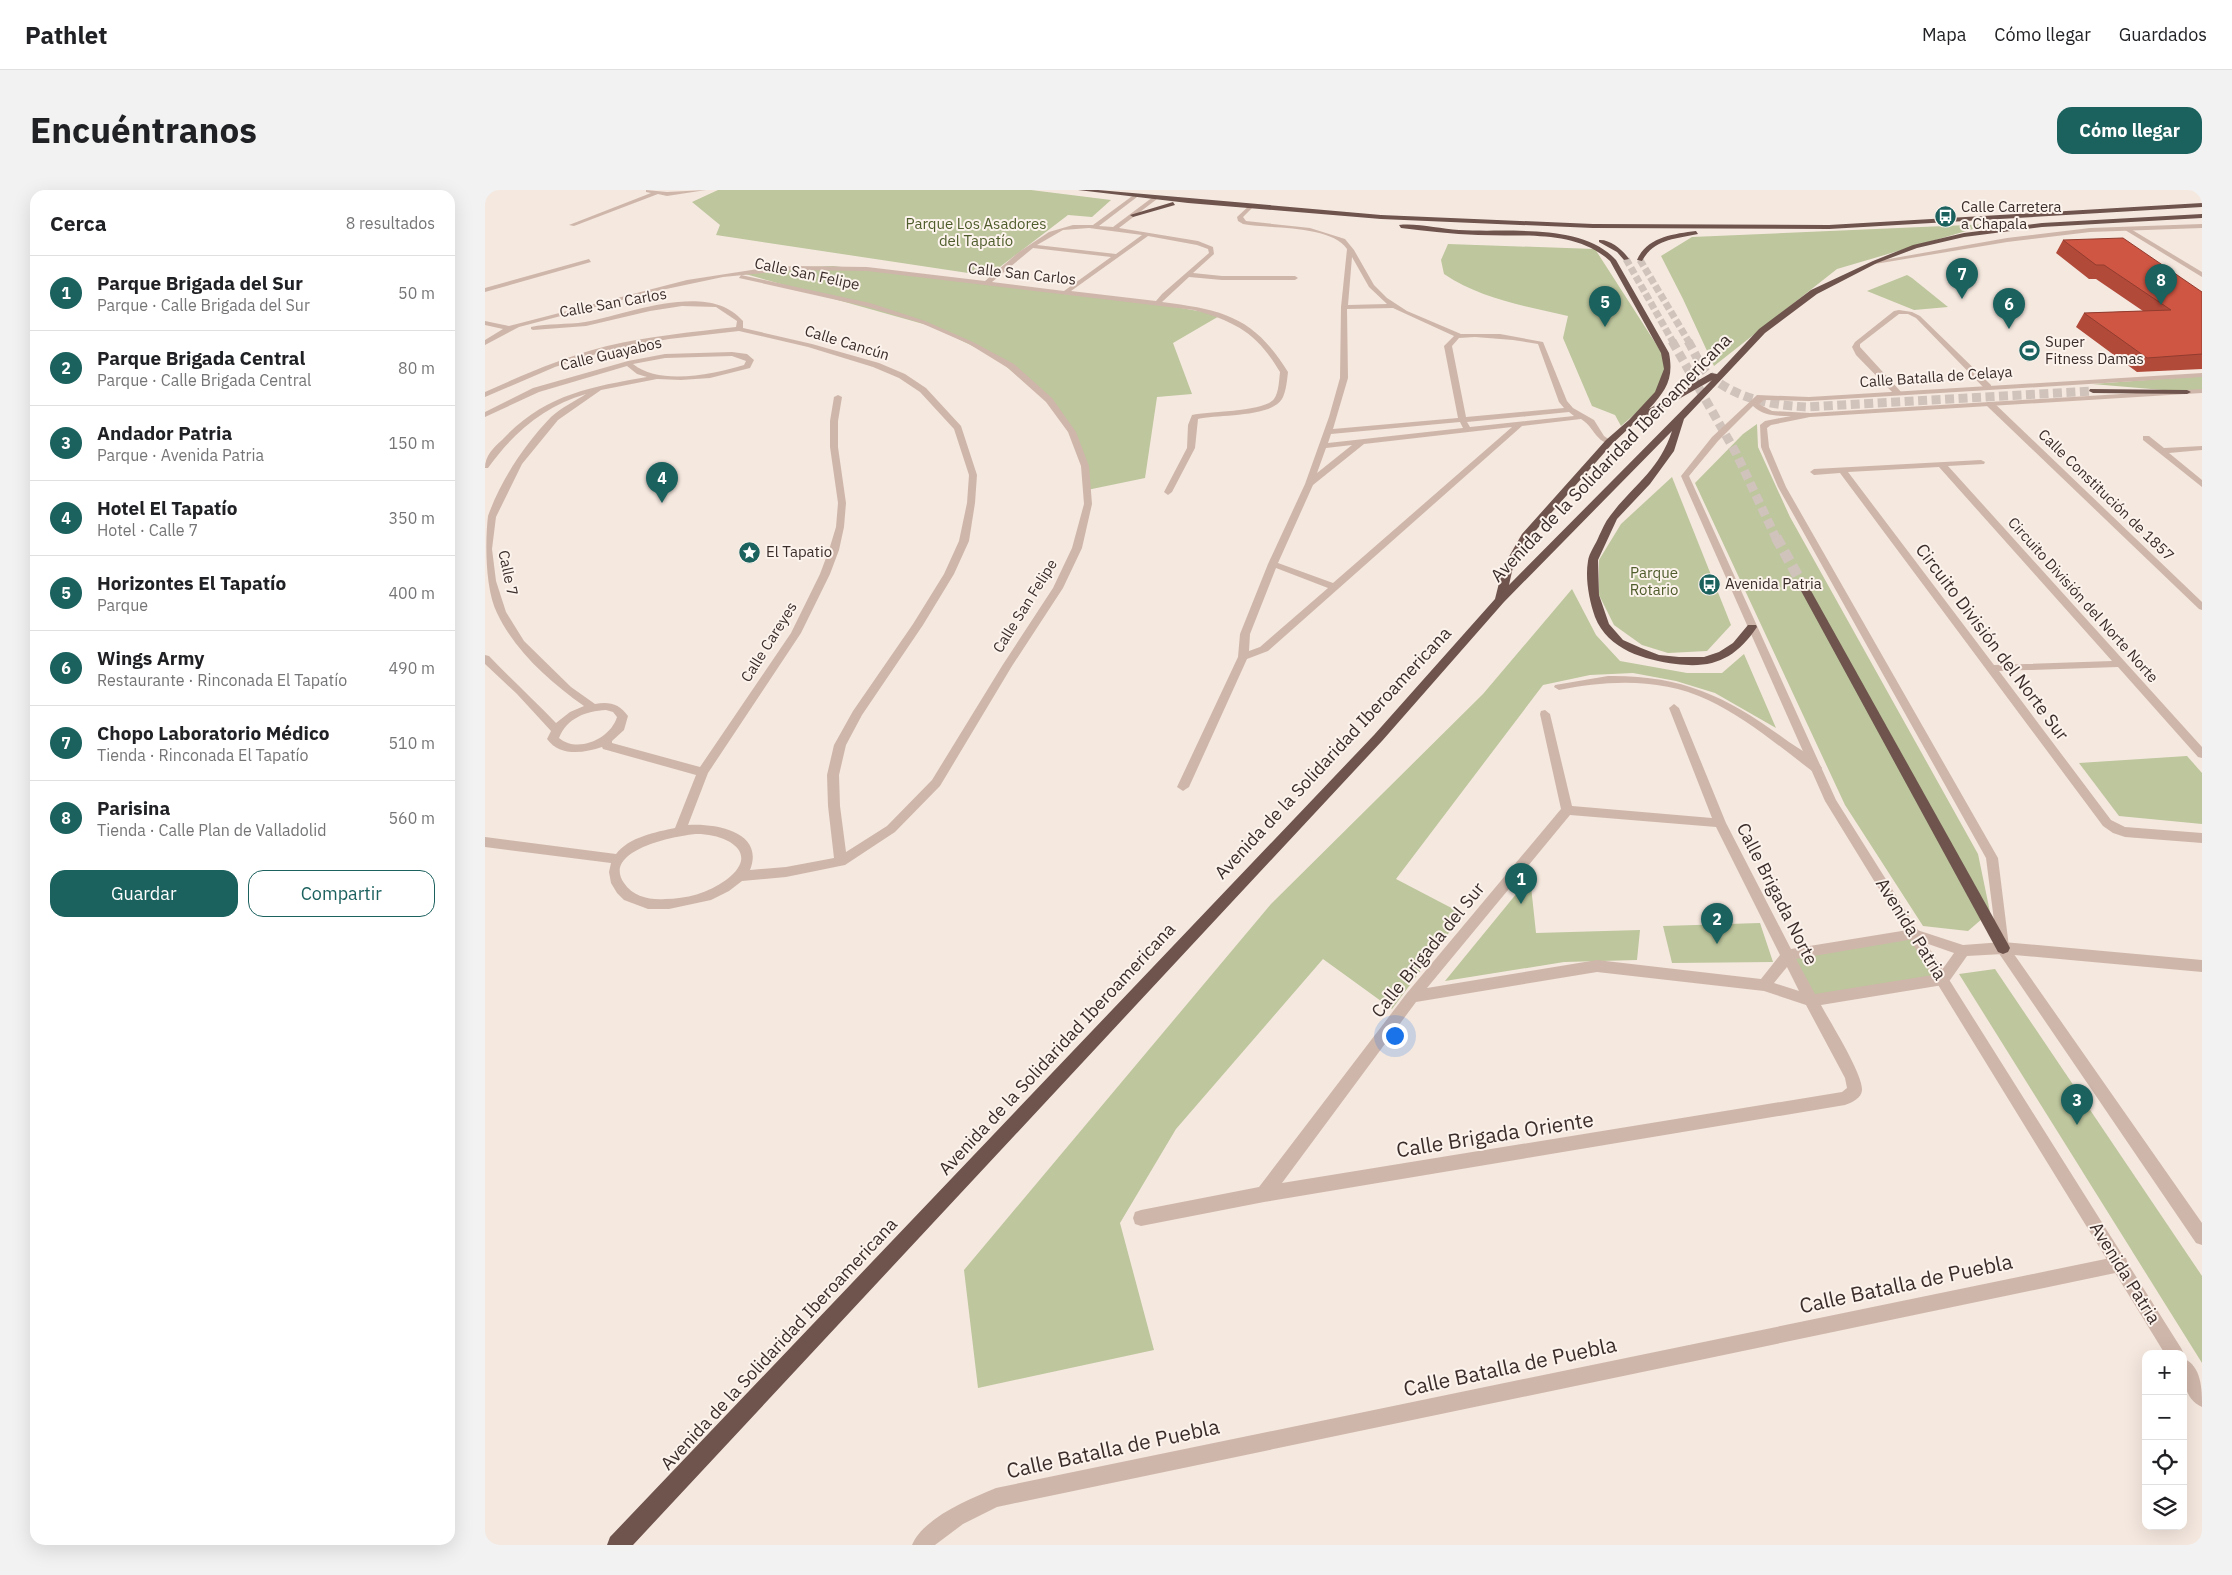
<!DOCTYPE html>
<html lang="es">
<meta charset="utf-8">
<style>
:root{--surface:#fff;--page:#f2f2f2;--text:#202124;--muted:#757577;--line:#e0e0e0;--accent:#1b615e}
body{margin:0;font-family:"IBM Plex Sans",sans-serif;background:var(--page);color:var(--text)}
.controls{position:absolute;right:15px;bottom:15px;display:grid;overflow:hidden;border-radius:10px;box-shadow:0 5px 20px #0002}
.controls button{width:45px;height:45px;display:grid;place-items:center;padding:0;border:0;border-bottom:1px solid var(--line);background:var(--surface);color:var(--text);font:25px sans-serif}
.you{position:absolute;left:909px;top:845px;width:18px;height:18px;margin:-12px;border:4px solid #fff;border-radius:50%;background:#1a73e8;box-shadow:0 0 0 8px #1a73e833}
.badge{display:grid;place-items:center;width:32px;height:32px;border-radius:50%;background:var(--accent);color:#fff;font-size:16px;font-weight:700}
.pin{position:absolute;translate:-50% -41px;filter:drop-shadow(0 1px 2px #0008)}
.pin::after{content:'';position:absolute;top:26px;width:18px;height:15px;background:inherit;clip-path:polygon(0 0,100% 0,50% 100%)}
.list{margin:0;padding:0;list-style:none}
h2{display:flex;justify-content:space-between;align-items:center;height:65px;margin:0;padding:0 20px;font-size:21px}
h2 small{font-size:16px;font-weight:400;color:var(--muted)}
.list li{display:grid;grid-template-columns:32px 1fr auto;gap:15px;align-items:center;box-sizing:border-box;height:75px;padding:0 20px;border-top:1px solid var(--line)}
.list b{display:block;font-size:19px;white-space:nowrap}
.list p{margin:0;font-size:16px;white-space:nowrap;color:var(--muted)}
.list em{font-size:16px;font-style:normal;color:var(--muted)}
.actions{display:flex;gap:10px;padding:15px 20px}
.actions a{flex:1;padding:11px 0;border:1px solid var(--accent);border-radius:15px;text-align:center;font-size:18px;color:var(--accent)}
.actions .main{background:var(--accent);color:#fff}
.icon{flex:none;width:28px;height:28px;fill:none;stroke:currentColor;stroke-width:2;stroke-linecap:round;stroke-linejoin:round}
.map{position:relative;flex:none;width:1717px;height:1355px;overflow:hidden;border-radius:15px}
header{display:flex;align-items:center;gap:30px;box-sizing:border-box;height:70px;padding:0 25px;background:var(--surface);border-bottom:1px solid var(--line)}
header strong{font-size:24px}
nav{display:flex;gap:28px;margin-inline-start:auto;font-size:18px}
.intro{display:flex;align-items:center;justify-content:space-between;box-sizing:border-box;height:120px;padding:0 30px}
h1{margin:0;font-size:35px}
.button{padding:12px 22px;border-radius:15px;background:var(--accent);color:#fff;font-size:18px;font-weight:700}
main{display:flex;gap:30px;padding:0 30px}
aside{flex:1;background:var(--surface);border-radius:15px;box-shadow:0 5px 20px #0002}
.map>svg:first-child{display:block}
.green{fill:#bdc69d}
.lines{fill:none;stroke-linecap:round;stroke-linejoin:round}
.trunk-tunnel-far2{stroke:#d0c3bb;stroke-width:7;stroke-dasharray:7 3;stroke-linecap:butt}
.trunk-tunnel-far1{stroke:#d0c3bb;stroke-width:9;stroke-dasharray:9 4.5;stroke-linecap:butt}
.trunk-tunnel{stroke:#d0c3bb;stroke-width:11;stroke-dasharray:11 5.5;stroke-linecap:butt}
.minor{fill:#cfb6aa;fill-rule:evenodd}
.tertiary{fill:#cfb6aa;fill-rule:evenodd}
.trunk{fill:#6e544d;fill-rule:evenodd}
.wall{fill:#b24a3a}
.building{fill:#cf5643;stroke:#913c2f}
.labels{text-anchor:middle;stroke-width:4;stroke-linejoin:round;paint-order:stroke}
.far-poi-label{font-size:15px;fill:#3b2d2a;stroke:#fcf3ed;text-anchor:start}
.far-park-label{font-size:15px;fill:#4f5c2b;stroke:#fcf3ed}
.far-street-label{font-size:15px;fill:#3b2d2a;stroke:#fcf3ed}
.street-label{font-size:18px;fill:#3b2d2a;stroke:#fcf3ed}
.near-street-label{font-size:21px;fill:#3b2d2a;stroke:#fcf3ed}
</style>
<header>
<strong>Pathlet</strong>
<nav><a>Mapa</a><a>Cómo llegar</a><a>Guardados</a></nav>
</header>
<div class="intro"><h1>Encuéntranos</h1><a class="button">Cómo llegar</a></div>
<main>
<aside>
<h2>Cerca<small>8 resultados</small></h2>
<ul class="list">
<li><span class="badge">1</span><div><b>Parque Brigada del Sur</b><p>Parque · Calle Brigada del Sur</p></div><em>50 m</em></li>
<li><span class="badge">2</span><div><b>Parque Brigada Central</b><p>Parque · Calle Brigada Central</p></div><em>80 m</em></li>
<li><span class="badge">3</span><div><b>Andador Patria</b><p>Parque · Avenida Patria</p></div><em>150 m</em></li>
<li><span class="badge">4</span><div><b>Hotel El Tapatío</b><p>Hotel · Calle 7</p></div><em>350 m</em></li>
<li><span class="badge">5</span><div><b>Horizontes El Tapatío</b><p>Parque</p></div><em>400 m</em></li>
<li><span class="badge">6</span><div><b>Wings Army</b><p>Restaurante · Rinconada El Tapatío</p></div><em>490 m</em></li>
<li><span class="badge">7</span><div><b>Chopo Laboratorio Médico</b><p>Tienda · Rinconada El Tapatío</p></div><em>510 m</em></li>
<li><span class="badge">8</span><div><b>Parisina</b><p>Tienda · Calle Plan de Valladolid</p></div><em>560 m</em></li>
</ul>
<div class="actions"><a class="main">Guardar</a><a>Compartir</a></div>
</aside>
<div class="map">
<svg width="1717" height="1355" viewBox="0 0 1717 1355">
<rect width="100%" height="100%" fill="#f5e8df"/>
<!-- green -->
<g class="green">
<polygon points="233,0 546,0 626,10 607,27 583,25 503,86 231,45 235,35 207,12"/>
<polygon points="1505,34 1352,79 1229,176 1198,109 1176,66 1207,47"/>
<path d="M963 54 1110 59 1182 171 1174 203 1136 236 1130 225 1107 216 1078 148 1083 126C1040 116 996 109 959 84L956 70Z"/>
<polygon points="348,76 662,112 736,125 688,153 707,204 672,207 660,288 602,300 592,255 570,218 510,167 449,137 257,83 301,78"/>
<polygon points="1422,85 1427,88 1463,117 1429,120 1382,101"/>
<polygon points="1717,186 1717,201 1702,202 1607,194"/>
<polygon points="1272,234 1273,257 1305,327 1493,664 1505,722 1483,741 1438,736 1360,615 1210,293 1258,244"/>
<polygon points="1187,287 1246,435 1222,461 1183,463 1157,455 1129,435 1114,405 1114,370 1136,334"/>
<polygon points="1087,399 1111,445 1135,471 1202,483 1237,483 1259,464 1291,538 1230,503 1191,491 1148,483 1105,485 1058,495 911,689 978,724 907,819 838,769 691,939 635,1033 669,1160 493,1198 479,1080 786,714 998,504"/>
<polygon points="1702,566 1717,583 1717,634 1634,626 1594,573"/>
<polygon points="1045,687 1051,743 1155,740 1152,770 1079,772 960,791"/>
<polygon points="1275,733 1288,772 1187,773 1178,736"/>
<polygon points="1429,744 1455,785 1326,811 1303,765"/>
<polygon points="1510,779 1717,1086 1717,1173 1474,784"/>
</g>
<g class="lines">
<!-- trunk-tunnel-far2 -->
<g class="trunk-tunnel-far2">
<polyline points="1141,69 1188,152"/>
<polyline points="1155,70 1204,152"/>
</g>
<!-- trunk-tunnel-far1 -->
<g class="trunk-tunnel-far1">
<polyline points="1187,151 1251,263 1291,348"/>
<path d="M1203 151C1209 161 1215 176 1223 184 1250 209 1287 215 1321 217L1608 201"/>
</g>
<!-- trunk-tunnel -->
<polyline class="trunk-tunnel" points="1291,347 1320,399"/>
<!-- minor -->
<g class="minor">
<polygon points="161,0 182,2 221,0 182,6 173,4 89,36 84,35 166,3 161,2"/>
<path d="M650 4 652 7 614 36 628 37 668 7H672V9L634 38 713 51 728 57 729 64 708 83 737 86H810L813 88 810 90H737L704 87 677 112C739 120 769 127 803 182 802 191 801 202 797 209 785 228 733 224 713 229L710 258 687 302 683 305 679 302 702 258 703 235 707 225C725 221 779 222 789 209 794 202 794 190 795 182 772 143 751 132 709 120L382 81 309 80 238 87 167 102 34 137 0 155V150L18 139 0 135V131L24 136 202 90 273 79 309 76 382 77 500 91 534 62 564 42 588 35H608ZM604 38 657 45 631 64 552 55 578 40ZM663 46 712 55 723 59 724 63 677 104 671 111 586 101ZM548 58 626 67 579 101 507 92Z"/>
<path d="M766 14 769 16 758 27 761 31 825 38 860 49 869 60 889 95 902 108 922 121 976 144H1015L1058 152 1082 211 1088 218 1109 230 1119 246 1128 252 1124 254C1110 250 1108 236 1096 229L1037 236 783 461 762 469 704 597 698 601 692 597 753 467 755 444 783 374 820 294 844 227 855 188 856 117 862 59C846 35 785 39 758 34L753 31 752 27ZM867 67 884 97 902 114 863 115ZM908 118 969 146 959 156 973 228 848 239 863 188 862 119ZM990 147 1028 150 1053 154 1074 212 1079 218 981 227 967 156 974 148ZM1084 222 1089 226 985 237 982 232ZM975 232 978 238 843 253 846 244ZM1027 237 848 393 793 373 828 295 879 254ZM867 255 832 283 841 258ZM791 378 843 398 775 457 764 461 765 444Z"/>
<polygon points="1640,38 1644,38 1717,82 1717,87 1640,40"/>
<polygon points="104,69 106,72 0,102 0,98"/>
<path d="M256 85 385 113 440 131 488 152 529 174 567 208 591 242 604 276 607 314 597 358 578 398 527 476 455 596 410 642 360 675 301 687 257 691 244 701 226 710 184 719H163L139 710 132 703 126 693 124 682 126 673 0 657V647L131 664C144 647 171 642 190 638L211 585 118 559 117 557C99 563 75 567 62 549L66 541 32 504 0 474V465L4 466C26 489 49 510 71 533L85 522 99 516C65 492 30 461 12 423 0 399 0 351 3 326 16 290 39 255 66 227 76 218 90 211 101 204 59 216 28 243 3 278H0C0 266 8 258 17 250 59 205 104 197 162 187L152 184 142 176 54 202 0 227V222L48 198 143 171 180 164 247 162 262 164 269 170 265 178 225 188 196 190 172 189 116 200 73 230 37 274 11 327 7 359 11 391 21 422 39 451 86 497 110 514C124 511 135 514 143 526L139 540 127 551V553L215 577 306 443 335 384 344 360 351 337 353 313 345 257V231L349 207 353 205 357 207 353 231V257L361 313 359 337 354 360 345 384 316 443 223 583 203 635C231 633 280 642 265 680L301 677 349 668 343 616 342 585 349 555 368 521 428 434 459 384 474 351 482 313 484 285 469 239 435 202 414 188 388 177 323 157 254 141 184 149 124 160 70 177 0 207V202C40 184 79 167 122 156 164 146 208 142 251 137L252 131 231 117 197 116 165 121 101 136 48 140 46 139V137C63 133 82 135 100 132 144 124 223 90 258 131V138L327 154 394 173 420 184 441 198 476 236 492 285 490 313 484 351 469 384 438 435 377 525 361 555 354 585 355 616 361 662 402 636 447 590 517 476 568 398 587 358 599 314 596 276 583 242 561 212 523 178 484 154 436 133 383 117 254 88ZM247 166 261 171 259 175C229 184 175 196 148 174L180 168ZM121 520 128 522 132 527C126 548 93 564 74 548 82 528 101 521 121 520ZM212 644C242 644 277 663 241 690 223 703 201 709 180 709 165 710 148 707 139 693 116 660 193 645 212 644Z"/>
<polygon points="1414,120 1427,122 1435,126 1506,195 1506,199 1500,199 1431,128 1423,124 1414,124 1375,154 1375,157 1417,203 1410,205 1371,165 1367,157 1370,152 1409,121"/>
<polygon points="1502,212 1508,212 1717,412 1717,420 1714,419 1502,216"/>
<polygon points="1658,246 1664,246 1679,258 1717,256 1717,260 1684,263 1717,290 1717,297 1658,250"/>
<path d="M1496 270 1500 272 1499 274 1463 276 1717 557V568L1713 567 1633 477 1514 481 1626 630 1640 637 1717 643V653L1640 647 1628 643 1618 636 1355 283 1329 285 1325 282 1329 279ZM1454 277 1627 471 1509 475 1363 282Z"/>
<path d="M1123 486C1200 485 1244 508 1304 552 1314 559 1330 567 1337 578L1335 581H1327C1294 556 1261 528 1223 510 1177 488 1123 490 1074 500L1069 497 1070 495Z"/>
<path d="M1189 514 1194 518 1241 633 1306 759 1429 739 1478 755 1518 752 1717 770V782L1518 764 1482 766 1463 793 1458 795 1336 815C1345 832 1378 884 1377 900 1377 908 1366 913 1360 915L779 1012 656 1036 650 1034 648 1028 650 1022 656 1020 774 997 922 803 1076 619 1055 524 1056 521 1060 520 1065 524 1087 616 1227 628 1184 518ZM1085 625 1231 637 1295 765 1276 789 1112 770 942 798ZM1429 749 1469 763 1454 784 1330 804 1311 769ZM1302 777 1314 801 1289 793ZM1112 782 1279 801 1321 815 1360 888 1362 898 1357 902 797 993 931 812Z"/>
<path d="M1635 1066 1641 1068 1643 1074 1641 1080 1635 1082 512 1317 478 1334 450 1355H427C439 1327 485 1309 511 1298Z"/>
</g>
<!-- tertiary -->
<g class="tertiary">
<polygon points="1717,34 1717,38 1605,42 1522,52 1390,74 1387,72 1522,48 1605,38"/>
<path d="M1717 183V187L1324 211 1279 210 1274 214 1287 221 1325 223 1717 199V203L1325 227 1286 235 1282 238 1284 257 1301 297 1513 668 1524 757 1717 1033V1055L1711 1053 1513 762 1501 668 1293 297 1276 257 1275 235 1280 231 1306 226C1292 226 1278 226 1268 216L1233 251 1204 286 1351 610 1696 1158 1699 1164 1698 1165V1164H1680L1340 611 1196 286 1227 247 1272 205 1324 207Z"/>
<path d="M1698 1168C1717 1176 1717 1200 1717 1217 1698 1209 1698 1186 1698 1168Z"/>
</g>
<!-- trunk -->
<g class="trunk">
<polygon points="593,0 613,0 896,25 1108,34 1344,35 1717,13 1717,17 1344,39 1108,38 896,29 703,13"/>
<polygon points="688,12 690,15 648,27 645,25"/>
<path d="M1717 24V28L1557 37 1479 47 1432 58 1392 73 1332 104 1280 143 1199 229 1189 261 1165 294 1132 329 1113 370 1114 405 1124 434 1138 450 1156 458 1174 465 1194 467H1219L1234 462 1248 453 1263 435H1271L1272 437C1251 468 1229 479 1191 474 1160 470 1123 460 1110 427 1104 410 1100 388 1103 371 1104 363 1111 354 1114 346 1117 340 1120 332 1125 326 1148 295 1174 281 1187 241L1019 412 897 551 148 1355H122L125 1347 889 545 1010 409 1018 377 1037 344 1121 250 1144 230 1170 202 1179 179 1176 163 1125 71C1090 39 1037 47 993 45 967 44 941 41 916 38L914 35C933 33 955 39 974 40 1021 43 1097 32 1131 70L1184 163C1189 189 1181 200 1164 219L1226 183 1232 184 1274 139 1326 100 1388 71 1428 55 1479 43 1557 33ZM1227 190 1024 395 1028 377 1045 347 1127 254 1158 225 1164 226Z"/>
<path d="M1211 41 1213 44C1190 49 1169 49 1157 71L1152 70C1162 47 1188 44 1211 41Z"/>
<path d="M1114 50C1125 49 1138 60 1144 69L1139 70 1132 62 1114 52Z"/>
<polygon points="1605,199 1702,200 1706,202 1702,204 1608,203 1604,201"/>
<polygon points="1320,396 1325,399 1523,754 1525,758 1523,762 1518,764 1513,762 1315,399"/>
</g>
</g>
<!-- wall -->
<polygon class="wall" points="1578,50 1717,102 1717,179 1652,182 1591,137 1599,123 1658,121 1611,89 1604,89 1571,63"/>
<!-- building -->
<polygon class="building" points="1638,48 1717,102 1717,164 1662,168 1599,123 1686,120 1619,75 1611,75 1578,50"/>
<!-- icons -->
<defs>
<symbol id="bus-disc" viewBox="-11 -11 22 22"><circle r="9.5" fill="#1b615e" stroke="#fcf3ed"/><path d="M-5-6H5V4H4V6H2V4H-2V6H-4V4H-5ZM-3.5-4V0h7V-4ZM-3.5 1.2v1.5H-2V1.2ZM2 1.2v1.5H3.5V1.2Z" fill="#fff"/></symbol>
<symbol id="stadium-disc" viewBox="-11 -11 22 22"><circle r="9.5" fill="#1b615e" stroke="#fcf3ed"/><path d="M0-5a6.5 5 0 1 0 0 10a6.5 5 0 1 0 0-10ZM-3.5-1.8h7v3.6h-7Z" fill="#fff"/></symbol>
<symbol id="sight-disc" viewBox="-11 -11 22 22"><circle r="9.5" fill="#1b615e" stroke="#fcf3ed"/><path d="M0-6L1.8-2.2L6-1.7L2.9 1.2L3.7 5.4L0 3.3L-3.7 5.4L-2.9 1.2L-6-1.7L-1.8-2.2Z" fill="#fff"/></symbol>
</defs>
<g fill-rule="evenodd">
<use href="#bus-disc" x="1448" y="14" width="25" height="25"/>
<use href="#stadium-disc" x="1532" y="148" width="25" height="25"/>
<use href="#sight-disc" x="252" y="350" width="25" height="25"/>
<use href="#bus-disc" x="1212" y="382" width="25" height="25"/>
</g>
<g class="labels">
<!-- far-poi labels -->
<g class="far-poi-label">
<text x="1476" y="22">Calle Carretera<tspan x="1476" dy="17">a Chapala</tspan></text>
<text x="1560" y="157">Super<tspan x="1560" dy="17">Fitness Damas</tspan></text>
<text x="281" y="367">El Tapatio</text>
<text x="1240" y="399">Avenida Patria</text>
</g>
<!-- far-park labels -->
<g class="far-park-label">
<text x="491" y="39">Parque Los Asadores<tspan x="491" dy="17">del Tapatío</tspan></text>
<text x="1169" y="388">Parque<tspan x="1169" dy="17">Rotario</tspan></text>
</g>
<!-- far-street labels -->
<g class="far-street-label">
<text transform="translate(322 84) rotate(12)" y="5">Calle San Felipe</text>
<text transform="translate(537 84) rotate(6)" y="5">Calle San Carlos</text>
<text transform="translate(128 113) rotate(-10)" y="5">Calle San Carlos</text>
<text transform="translate(362 153) rotate(17)" y="5">Calle Cancún</text>
<text transform="translate(126 164) rotate(-13)" y="5">Calle Guayabos</text>
<text transform="translate(1451 187) rotate(-4)" y="5">Calle Batalla de Celaya</text>
<text transform="translate(1621 305) rotate(44)" y="5">Calle Constitución de 1857</text>
<text transform="translate(23 383) rotate(78)" y="5">Calle 7</text>
<text transform="translate(1598 410) rotate(48)" y="5">Circuito División del Norte Norte</text>
<text transform="translate(540 416) rotate(-58)" y="5">Calle San Felipe</text>
<text transform="translate(284 452) rotate(-58)" y="5">Calle Careyes</text>
</g>
<!-- street labels -->
<g class="street-label">
<text transform="translate(1126 268) rotate(-46)" y="6">Avenida de la Solidaridad Iberoamericana</text>
<text transform="translate(1507 452) rotate(53)" y="6">Circuito División del Norte Sur</text>
<text transform="translate(848 563) rotate(-47)" y="6">Avenida de la Solidaridad Iberoamericana</text>
<text transform="translate(1292 704) rotate(63)" y="6">Calle Brigada Norte</text>
<text transform="translate(1426 739) rotate(58)" y="6">Avenida Patria</text>
<text transform="translate(943 760) rotate(-51)" y="6">Calle Brigada del Sur</text>
<text transform="translate(572 859) rotate(-47)" y="6">Avenida de la Solidaridad Iberoamericana</text>
<text transform="translate(1640 1083) rotate(58)" y="6">Avenida Patria</text>
<text transform="translate(294 1154) rotate(-47)" y="6">Avenida de la Solidaridad Iberoamericana</text>
</g>
<!-- near-street labels -->
<g class="near-street-label">
<text transform="translate(1010 945) rotate(-9)" y="7">Calle Brigada Oriente</text>
<text transform="translate(1421 1094) rotate(-12)" y="7">Calle Batalla de Puebla</text>
<text transform="translate(1025 1177) rotate(-12)" y="7">Calle Batalla de Puebla</text>
<text transform="translate(628 1259) rotate(-12)" y="7">Calle Batalla de Puebla</text>
</g>
</g>
</svg>
<div class="controls">
<button>+</button>
<button>−</button>
<button><svg class="icon" aria-label="locate" viewBox="0 0 24 24"><circle cx="12" cy="12" r="6"/><path d="M12 2v4M12 18v4M2 12h4M18 12h4"/></svg></button>
<button><svg class="icon" aria-label="layers" viewBox="0 0 24 24"><path d="M12 4l9 5-9 5-9-5zM3 14l9 5 9-5"/></svg></button>
</div>
<div class="you"></div>
<div class="pin badge" style="left:1036px;top:714px">1</div>
<div class="pin badge" style="left:1232px;top:754px">2</div>
<div class="pin badge" style="left:1592px;top:935px">3</div>
<div class="pin badge" style="left:177px;top:313px">4</div>
<div class="pin badge" style="left:1120px;top:137px">5</div>
<div class="pin badge" style="left:1524px;top:139px">6</div>
<div class="pin badge" style="left:1477px;top:109px">7</div>
<div class="pin badge" style="left:1676px;top:115px">8</div>
</div>
</main>
